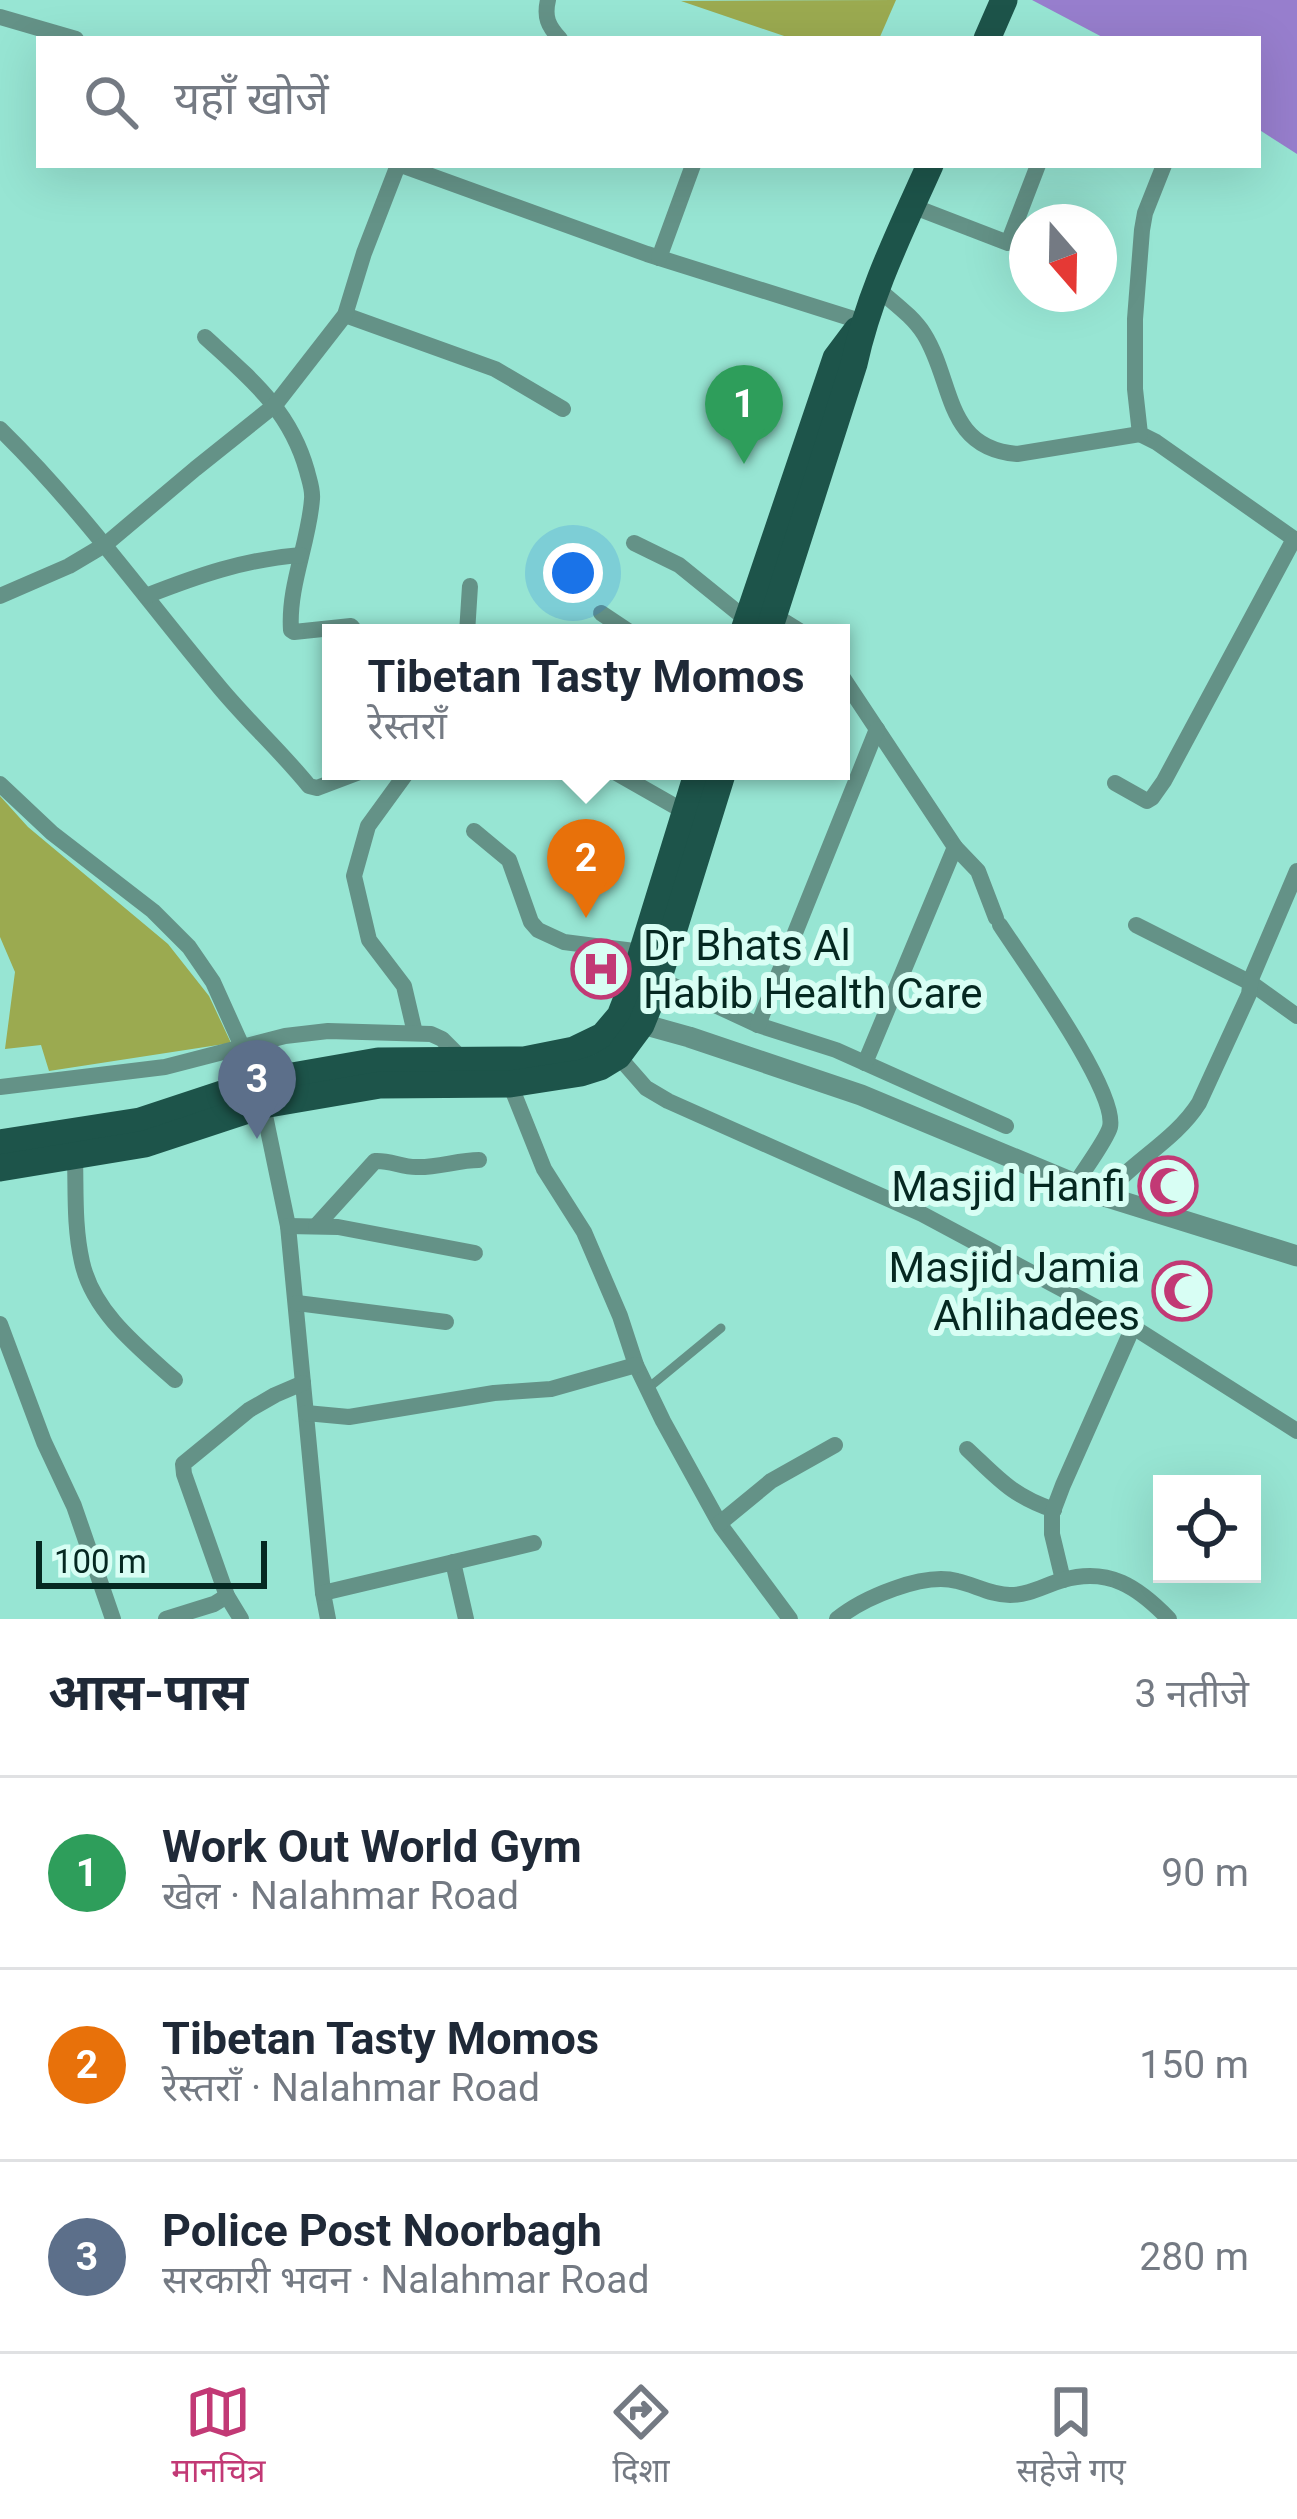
<!DOCTYPE html>
<html lang="hi">
<meta charset="utf-8">
<style>
:root{--surface:#fff;--page:#f2f2f3;--text:#1f2937;--muted:#747a83;--line:#e0e1e3;--accent:#c23975}
body{margin:0;font-family:Roboto,"Noto Sans Devanagari",sans-serif;background:var(--page);color:var(--text)}
.controls{position:absolute;right:36px;bottom:36px;display:grid;overflow:hidden;border-radius:0px;box-shadow:0 12px 48px #0002}
.controls button{width:108px;height:108px;display:grid;place-items:center;padding:0;border:0;border-bottom:3px solid var(--line);background:var(--surface);color:var(--text);font:60px sans-serif}
.compass{position:absolute;left:1009px;top:204px;width:108px;height:108px;border-radius:50%;background:var(--surface);box-shadow:0 12px 48px #0002;rotate:160deg}
.scale{position:absolute;left:36px;bottom:30px;width:231px;box-sizing:border-box;padding-left:12px;border:6px solid #052821;border-top:0;font-size:33px;line-height:42px;white-space:nowrap;color:#052821;-webkit-text-stroke:9px #d8fef4;paint-order:stroke}
.you{position:absolute;left:573px;top:573px;width:42px;height:42px;margin:-30px;border:9px solid #fff;border-radius:50%;background:#1a73e8;box-shadow:0 0 0 18px #1a73e833}
.badge{display:grid;place-items:center;width:78px;height:78px;border-radius:50%;background:var(--accent);color:#fff;font-size:39px;font-weight:700}
.pin{position:absolute;translate:-50% -99px;filter:drop-shadow(0 3px 6px #0008)}
.pin::after{content:'';position:absolute;top:63px;width:42px;height:36px;background:inherit;clip-path:polygon(0 0,100% 0,50% 100%)}
.popup{position:absolute;left:322px;top:624px;width:528px;height:156px;box-sizing:border-box;display:grid;place-content:center;border-radius:0px;background:var(--surface);filter:drop-shadow(0 3px 9px #0005);font-size:39px;white-space:nowrap;color:var(--muted)}
.popup b{font-size:45px;color:var(--text)}
.popup::after{content:'';position:absolute;left:50%;top:100%;margin-left:-24px;border:24px solid transparent;border-top-color:var(--surface)}
.list{margin:0;padding:0;list-style:none}
h2{display:flex;justify-content:space-between;align-items:center;height:156px;margin:0;padding:0 48px;font-size:51px}
h2 small{font-size:39px;font-weight:400;color:var(--muted)}
.list li{display:grid;grid-template-columns:78px 1fr auto;gap:36px;align-items:center;box-sizing:border-box;height:192px;padding:0 48px;border-top:3px solid var(--line)}
.list b{display:block;font-size:45px;white-space:nowrap}
.list p{margin:0;font-size:39px;white-space:nowrap;color:var(--muted)}
.list em{font-size:39px;font-style:normal;color:var(--muted)}
.icon{flex:none;width:66px;height:66px;fill:none;stroke:currentColor;stroke-width:2;stroke-linecap:round;stroke-linejoin:round}
.map{position:relative;flex:none;width:1297px;height:1619px;overflow:hidden}
.search{position:absolute;background:var(--surface);box-shadow:0 12px 48px #0002;left:36px;right:36px;top:36px;height:132px;display:flex;align-items:center;gap:30px;box-sizing:border-box;padding:0 42px;border-radius:0px;color:var(--muted);font-size:45px}
.sheet{height:732px;background:var(--surface)}
nav{display:flex;justify-content:space-around;align-items:center;box-sizing:border-box;height:168px;border-top:3px solid var(--line);background:var(--surface);font-size:33px;color:var(--muted)}
nav a{display:grid;justify-items:center;gap:6px}
nav .on{color:var(--accent)}
.map>svg:first-child{display:block}
.green{fill:#9baa50}
.water{fill:#977ecd}
.lines{fill:none;stroke-linecap:round;stroke-linejoin:round}
.service{stroke:#649287;stroke-width:9}
.minor{stroke:#649287;stroke-width:16}
.tertiary{stroke:#649287;stroke-width:21}
.primary{stroke:#1d544a;stroke-width:27}
.labels{text-anchor:middle;stroke-width:12;stroke-linejoin:round;paint-order:stroke}
.poi-label{font-size:42px;fill:#052821;stroke:#d8fef4;text-anchor:end}
</style>
<div class="map">
<svg width="1297" height="1619" viewBox="0 0 1297 1619">
<rect width="100%" height="100%" fill="#97e5d3"/>
<!-- green -->
<g class="green">
<polygon points="896,0 879,39 793,39 681,1"/>
<polygon points="0,796 28,827 168,944 209,996 231,1043 49,1071 41,1045 5,1049 15,972 0,937"/>
</g>
<!-- water -->
<polygon class="water" points="1032,0 1297,0 1297,154 1258,129 1258,39 1106,39"/>
<g class="lines">
<!-- service -->
<polyline class="service" points="647,1389 721,1328"/>
<!-- minor -->
<g class="minor">
<path d="M548 0C544 17 548 26 560 39"/>
<polyline points="0,17 76,39"/>
<polyline points="401,165 647,254 863,322"/>
<polyline points="1164,165 1145,213 1142,230 1135,319 1135,389 1140,434 1156,442 1297,541"/>
<polyline points="912,206 1008,243 1038,165"/>
<polyline points="659,258 693,165"/>
<path d="M876 287C892 302 912 315 924 334 954 382 944 448 1017 454L1140 434"/>
<polyline points="345,315 495,369 563,409"/>
<path d="M205 337C251 379 290 410 307 471 309 480 313 489 312 499 309 542 288 586 291 630L294 632 351 626 357 633"/>
<path d="M0 429C80 507 144 597 216 683 245 719 280 750 309 786L317 788 362 771"/>
<polyline points="634,543 679,565 747,620"/>
<polyline points="0,596 69,566 106,544 195,469 275,405 345,315 364,253 398,165"/>
<path d="M146 596C197 576 245 559 301 555"/>
<polyline points="601,613 631,633"/>
<polyline points="774,615 803,633"/>
<polyline points="467,633 470,586"/>
<polyline points="841,675 955,847"/>
<polyline points="408,771 368,826 354,876 369,940 404,986 415,1033"/>
<polyline points="613,771 685,812"/>
<polyline points="1115,783 1147,801 1152,798 1164,781 1294,539"/>
<polyline points="0,784 52,833 153,911 189,947 213,982 258,1082 288,1226 323,1593 328,1619"/>
<polyline points="474,831 509,860 531,922 538,930 564,942 642,952"/>
<path d="M1000 925C1022 959 1118 1091 1110 1127 1107 1139 1084 1170 1076 1183"/>
<polyline points="1136,925 1251,983 1297,1016"/>
<polyline points="659,979 758,1025 836,1050 1006,1126"/>
<polyline points="758,1025 877,729"/>
<polyline points="618,1056 646,1088 668,1101 922,1214 1133,1327 1297,1431"/>
<polyline points="865,1063 955,847 978,871 996,918"/>
<polyline points="510,1084 544,1169 584,1232 620,1316 636,1365 663,1421 721,1526 790,1619"/>
<polyline points="0,1087 165,1067 285,1036 328,1031 431,1034 442,1039 463,1060"/>
<path d="M75 1157C76 1192 74 1227 82 1262 93 1312 138 1347 175 1380"/>
<path d="M1104 1196C1132 1161 1175 1141 1199 1103L1249 994 1251 979 1297 871"/>
<polyline points="288,1226 338,1227 475,1253"/>
<path d="M316 1226 375 1161C389 1160 402 1167 416 1167 437 1168 458 1160 479 1160"/>
<polyline points="297,1303 446,1322"/>
<polyline points="0,1324 44,1442 74,1506 113,1619"/>
<polyline points="306,1413 349,1417 494,1393 551,1389 636,1365"/>
<path d="M967 1449C998 1478 1012 1496 1054 1510"/>
<polyline points="720,1523 771,1481 835,1445"/>
<polyline points="453,1562 466,1619"/>
<polyline points="1063,1580 1052,1534 1052,1514 1063,1485 1133,1327"/>
<polyline points="323,1593 534,1543"/>
<polyline points="166,1619 214,1604 227,1596"/>
<polyline points="241,1619 227,1596 184,1474 183,1464 249,1410 275,1395 303,1383"/>
<path d="M837 1619C863 1598 923 1572 957 1581 975 1585 991 1595 1010 1595 1030 1595 1045 1585 1063 1580 1109 1567 1138 1587 1169 1619"/>
</g>
<!-- tertiary -->
<polyline class="tertiary" points="631,1021 689,1037 861,1095 1104,1196 1297,1256"/>
<!-- primary -->
<g class="primary">
<polyline points="987,39 1004,0"/>
<polyline points="743,633 836,358 857,330"/>
<path d="M768 633 854 364C869 294 901 230 930 165"/>
<polyline points="0,1143 140,1121 258,1082 378,1061 524,1060 574,1050 603,1036 620,1016 632,985 698,771"/>
<polyline points="0,1168 145,1144 263,1105 380,1085 510,1084 581,1073 600,1067 618,1056 641,1025 654,993 723,771"/>
</g>
</g>
<!-- icons -->
<defs>
<symbol id="hospital-ring" viewBox="-11 -11 22 22"><circle r="9.5" fill="#d8fef4" stroke="#c23975" stroke-width="1.5"/><path d="M-5-5h3v3.5h4V-5h3V5h-3V1.5h-4V5h-3Z" fill="#c23975"/></symbol>
<symbol id="mosque-ring" viewBox="-11 -11 22 22"><circle r="9.5" fill="#d8fef4" stroke="#c23975" stroke-width="1.5"/><path d="M3.5-4.9A6 6 0 1 0 3.5 4.9A5 5 0 1 1 3.5-4.9Z" fill="#c23975"/></symbol>
</defs>
<g fill-rule="evenodd">
<use href="#hospital-ring" x="568" y="936" width="66" height="66"/>
<use href="#mosque-ring" x="1135" y="1153" width="66" height="66"/>
<use href="#mosque-ring" x="1149" y="1258" width="66" height="66"/>
</g>
<g class="labels">
<!-- poi labels -->
<g class="poi-label">
<text x="643" y="960" text-anchor="start">Dr Bhats Al<tspan x="643" dy="48">Habib Health Care</tspan></text>
<text x="1126" y="1201">Masjid Hanfi</text>
<text x="1140" y="1282">Masjid Jamia<tspan x="1140" dy="48">Ahlihadees</tspan></text>
</g>
</g>
</svg>
<div class="controls">
<button><svg class="icon" aria-label="locate" viewBox="0 0 24 24"><circle cx="12" cy="12" r="6"/><path d="M12 2v4M12 18v4M2 12h4M18 12h4"/></svg></button>
</div>
<svg class="compass" viewBox="-18 -18 36 36"><path d="M0-13l5 13h-10z" fill="#e53935"/><path d="M0 13l5-13h-10z" fill="#747a83"/></svg>
<div class="scale">100 m</div>
<div class="you"></div>
<div class="pin badge" style="left:744px;top:464px;background:#2e9e5b">1</div>
<div class="pin badge" style="left:586px;top:918px;background:#e8710a">2</div>
<div class="popup"><b>Tibetan Tasty Momos</b>रेस्तराँ</div>
<div class="pin badge" style="left:257px;top:1139px;background:#5c6f8a">3</div>
<div class="search"><svg class="icon" aria-label="search" viewBox="0 0 24 24"><circle cx="10" cy="10" r="6"/><path d="M15 15l6 6"/></svg>यहाँ खोजें</div>
</div>
<section class="sheet">
<h2>आस-पास<small>3 नतीजे</small></h2>
<ul class="list">
<li><span class="badge" style="background:#2e9e5b">1</span><div><b>Work Out World Gym</b><p>खेल · Nalahmar Road</p></div><em>90 m</em></li>
<li><span class="badge" style="background:#e8710a">2</span><div><b>Tibetan Tasty Momos</b><p>रेस्तराँ · Nalahmar Road</p></div><em>150 m</em></li>
<li><span class="badge" style="background:#5c6f8a">3</span><div><b>Police Post Noorbagh</b><p>सरकारी भवन · Nalahmar Road</p></div><em>280 m</em></li>
</ul>
</section>
<nav>
<a class="on"><svg class="icon" aria-label="map" viewBox="0 0 24 24"><path d="M3 6l6-2 6 2 6-2v14l-6 2-6-2-6 2zM9 4v14M15 6v14"/></svg>मानचित्र</a>
<a><svg class="icon" aria-label="directions" viewBox="0 0 24 24"><path d="M12 3l9 9-9 9-9-9zM9 14v-3h6M13 9l2 2-2 2"/></svg>दिशा</a>
<a><svg class="icon" aria-label="saved" viewBox="0 0 24 24"><path d="M7 4h10v16l-5-4-5 4z"/></svg>सहेजे गए</a>
</nav>
